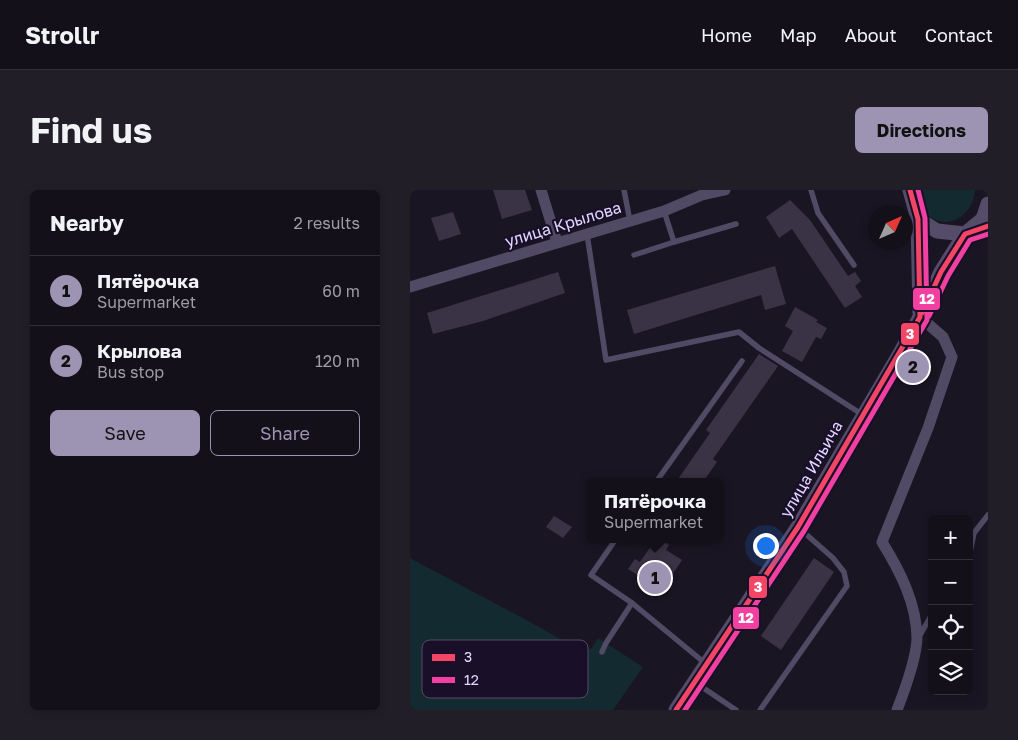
<!DOCTYPE html>
<meta charset="utf-8">
<style>
:root{--surface:#14101a;--page:#211e27;--text:#f1f3f6;--muted:#9d9da2;--line:#333039;--accent:#9d93b2}
body{margin:0;font-family:"Golos Text",sans-serif;background:var(--page);color:var(--text)}
.controls{position:absolute;right:15px;bottom:15px;display:grid;overflow:hidden;border-radius:8px;box-shadow:0 2px 8px #0003}
.controls button{width:45px;height:45px;display:grid;place-items:center;padding:0;border:0;border-bottom:1px solid var(--line);background:var(--surface);color:var(--text);font:25px sans-serif}
.compass{position:absolute;left:458px;top:15px;width:45px;height:45px;border-radius:50%;background:var(--surface);box-shadow:0 2px 8px #0003;rotate:45deg}
.you{position:absolute;left:355px;top:355px;width:18px;height:18px;margin:-12px;border:4px solid #fff;border-radius:50%;background:#1a73e8;box-shadow:0 0 0 8px #1a73e833}
.badge{display:grid;place-items:center;width:32px;height:32px;border-radius:50%;background:var(--accent);color:#111;font-size:16px;font-weight:700}
.pin{position:absolute;translate:-50% -50%;border:2px solid #fff;box-shadow:0 1px 5px #0006}
.popup{position:absolute;left:176px;top:288px;width:138px;height:65px;box-sizing:border-box;display:grid;place-content:center;border-radius:8px;background:var(--surface);filter:drop-shadow(0 1px 4px #0005);font-size:16px;white-space:nowrap;color:var(--muted)}
.popup b{font-size:19px;color:var(--text)}
.popup::after{content:'';position:absolute;left:50%;top:100%;margin-left:-10px;border:10px solid transparent;border-top-color:var(--surface)}
.list{margin:0;padding:0;list-style:none}
h2{display:flex;justify-content:space-between;align-items:center;height:65px;margin:0;padding:0 20px;font-size:21px}
h2 small{font-size:16px;font-weight:400;color:var(--muted)}
.list li{display:grid;grid-template-columns:32px 1fr auto;gap:15px;align-items:center;box-sizing:border-box;height:70px;padding:0 20px;border-top:1px solid var(--line)}
.list b{display:block;font-size:19px;white-space:nowrap}
.list p{margin:0;font-size:16px;white-space:nowrap;color:var(--muted)}
.list em{font-size:16px;font-style:normal;color:var(--muted)}
.actions{display:flex;gap:10px;padding:15px 20px}
.actions a{flex:1;padding:11px 0;border:1px solid var(--accent);border-radius:8px;text-align:center;font-size:18px;color:var(--accent)}
.actions .main{background:var(--accent);color:#111}
.icon{flex:none;width:28px;height:28px;fill:none;stroke:currentColor;stroke-width:2;stroke-linecap:round;stroke-linejoin:round}
.map{position:relative;flex:none;width:578px;height:520px;overflow:hidden;border-radius:8px}
header{display:flex;align-items:center;gap:30px;box-sizing:border-box;height:70px;padding:0 25px;background:var(--surface);border-bottom:1px solid var(--line)}
header strong{font-size:24px}
nav{display:flex;gap:28px;margin-inline-start:auto;font-size:18px}
.intro{display:flex;align-items:center;justify-content:space-between;box-sizing:border-box;height:120px;padding:0 30px}
h1{margin:0;font-size:35px}
.button{padding:12px 22px;border-radius:8px;background:var(--accent);color:#111;font-size:18px;font-weight:700}
main{display:flex;gap:30px;padding:0 30px}
aside{flex:1;background:var(--surface);border-radius:8px;box-shadow:0 2px 8px #0003}
.map>svg:first-child{display:block}
.green{fill:#132a31}
.building{fill:#3a3345}
.lines{fill:none;stroke-linecap:round;stroke-linejoin:round}
.lane{stroke:#504a64;stroke-width:5.5}
.street{stroke:#504a64;stroke-width:11}
.secondary{stroke:#554c6a;stroke-width:15}
.bus-1-casing{stroke:#190f29;stroke-width:9}
.bus-2-casing{stroke:#190f29;stroke-width:9}
.bus-1{stroke:#f34667;stroke-width:5}
.bus-2{stroke:#f240a1;stroke-width:5}
.labels{text-anchor:middle;stroke-width:4.5;stroke-linejoin:round;paint-order:stroke}
.street-label{font-size:16px;fill:#e4d7ff;stroke:#190f29}
.key{fill:#190f29;stroke:#564b69;stroke-width:1}
.key-label{font-size:14px;fill:#e4d7ff}
.line-badge{stroke:#190f29;stroke-width:2}
.badge-label{font-size:14px;text-anchor:middle;font-weight:bold;fill:#fff}
</style>
<header>
<strong>Strollr</strong>
<nav><a>Home</a><a>Map</a><a>About</a><a>Contact</a></nav>
</header>
<div class="intro"><h1>Find us</h1><a class="button">Directions</a></div>
<main>
<aside>
<h2>Nearby<small>2 results</small></h2>
<ul class="list">
<li><span class="badge">1</span><div><b>Пятёрочка</b><p>Supermarket</p></div><em>60 m</em></li>
<li><span class="badge">2</span><div><b>Крылова</b><p>Bus stop</p></div><em>120 m</em></li>
</ul>
<div class="actions"><a class="main">Save</a><a>Share</a></div>
</aside>
<div class="map">
<svg width="578" height="520" viewBox="0 0 578 520">
<rect width="100%" height="100%" fill="#1a1523"/>
<!-- green -->
<g class="green">
<path d="M507 0H565C564 26 534 44 515 22 510 17 509 7 507 0Z"/>
<polygon points="0,368 131,438 172,462 182,458 188,448 233,477 203,520 0,520"/>
</g>
<!-- building -->
<g class="building">
<polygon points="83,0 115,0 122,20 92,29"/>
<polygon points="380,10 400,30 438,86 445,82 451,91 445,96 452,107 435,118 382,39 369,48 356,27"/>
<polygon points="43,22 51,44 29,51 21,28"/>
<polygon points="365,76 376,114 355,120 351,105 224,144 217,120"/>
<polygon points="148,82 155,103 73,131 23,144 17,123"/>
<polygon points="385,117 408,130 406,132 417,138 411,149 406,147 392,172 372,161 383,141 375,136"/>
<polygon points="349,164 368,176 303,269 307,272 293,292 266,292 300,243 296,240"/>
<polygon points="144,326 162,337 153,348 136,337"/>
<polygon points="246,349 251,349 259,355 256,360 272,370 258,391 261,392 254,402 218,379 225,369 230,372"/>
<polygon points="404,368 424,382 371,460 351,446"/>
</g>
<g class="lines">
<!-- lane -->
<g class="lane">
<polyline points="214,0 220,31"/>
<polyline points="401,0 408,23 444,75"/>
<polyline points="254,21 264,52 326,34"/>
<polyline points="177,44 196,170 329,142 349,158 453,225"/>
<polyline points="224,65 264,52"/>
<polyline points="246,292 332,171"/>
<polyline points="206,349 181,385 222,413 296,474"/>
<polyline points="559,367 564,343 578,325"/>
<polyline points="509,447 522,424"/>
<polyline points="192,462 196,453 222,413"/>
<polyline points="286,493 326,520"/>
<polyline points="350,520 437,396 434,382 423,368 389,338"/>
</g>
<!-- street -->
<g class="street">
<polyline points="131,0 147,52"/>
<polyline points="0,97 254,21 292,5 315,0"/>
<path d="M487 520C494 502 506 468 507 449 507 414 490 381 472 352L518 238 542 167 533 147 510 127"/>
</g>
<!-- secondary -->
<g class="secondary">
<polyline points="500,0 508,29 510,123"/>
<polyline points="508,29 527,41 555,44 573,29 578,14"/>
<polyline points="266,520 388,337 488,167 510,127 531,82 555,44 578,36"/>
</g>
<defs>
<g id="bus-1">
<polyline points="512,123 531,82 555,44 578,36"/>
<polyline points="266,520 388,337 510,127 508,29 500,0"/>
</g>
<g id="bus-2">
<polyline points="519,126 538,86 560,50 578,44"/>
<polyline points="275,520 394,341 517,130 515,28 508,0"/>
</g>
</defs>
<!-- bus-1 casing -->
<use href="#bus-1" class="bus-1-casing"/>
<!-- bus-2 casing -->
<use href="#bus-2" class="bus-2-casing"/>
<!-- bus-1 -->
<use href="#bus-1" class="bus-1"/>
<!-- bus-2 -->
<use href="#bus-2" class="bus-2"/>
</g>
<g class="labels">
<!-- street labels -->
<g class="street-label">
<text transform="translate(153 34) rotate(-17)" y="6">улица Крылова</text>
<text transform="translate(401 279) rotate(-60)" y="6">улица Ильича</text>
</g>
</g>
<!-- legend -->
<rect x="12" y="450" width="166" height="58" rx="8" class="key"/>
<rect x="22" y="464" width="23" height="7" fill="#f34667"/>
<rect x="22" y="487" width="23" height="6" fill="#f240a1"/>
<g class="key-label">
<text x="54" y="472">3</text>
<text x="54" y="495">12</text>
</g>
<g class="line-badge">
<rect x="502" y="97" width="29" height="24" rx="5" fill="#f240a1"/>
<rect x="490" y="132" width="20" height="24" rx="5" fill="#f34667"/>
<rect x="338" y="385" width="20" height="24" rx="5" fill="#f34667"/>
<rect x="322" y="416" width="28" height="24" rx="5" fill="#f240a1"/>
</g>
<g class="badge-label">
<text x="517" y="114">12</text>
<text x="500" y="149">3</text>
<text x="348" y="402">3</text>
<text x="336" y="433">12</text>
</g>
</svg>
<div class="controls">
<button>+</button>
<button>−</button>
<button><svg class="icon" aria-label="locate" viewBox="0 0 24 24"><circle cx="12" cy="12" r="6"/><path d="M12 2v4M12 18v4M2 12h4M18 12h4"/></svg></button>
<button><svg class="icon" aria-label="layers" viewBox="0 0 24 24"><path d="M12 4l9 5-9 5-9-5zM3 14l9 5 9-5"/></svg></button>
</div>
<svg class="compass" viewBox="-18 -18 36 36"><path d="M0-13l5 13h-10z" fill="#e53935"/><path d="M0 13l5-13h-10z" fill="#9d9da2"/></svg>
<div class="you"></div>
<div class="pin badge" style="left:245px;top:388px">1</div>
<div class="popup"><b>Пятёрочка</b>Supermarket</div>
<div class="pin badge" style="left:503px;top:177px">2</div>
</div>
</main>
